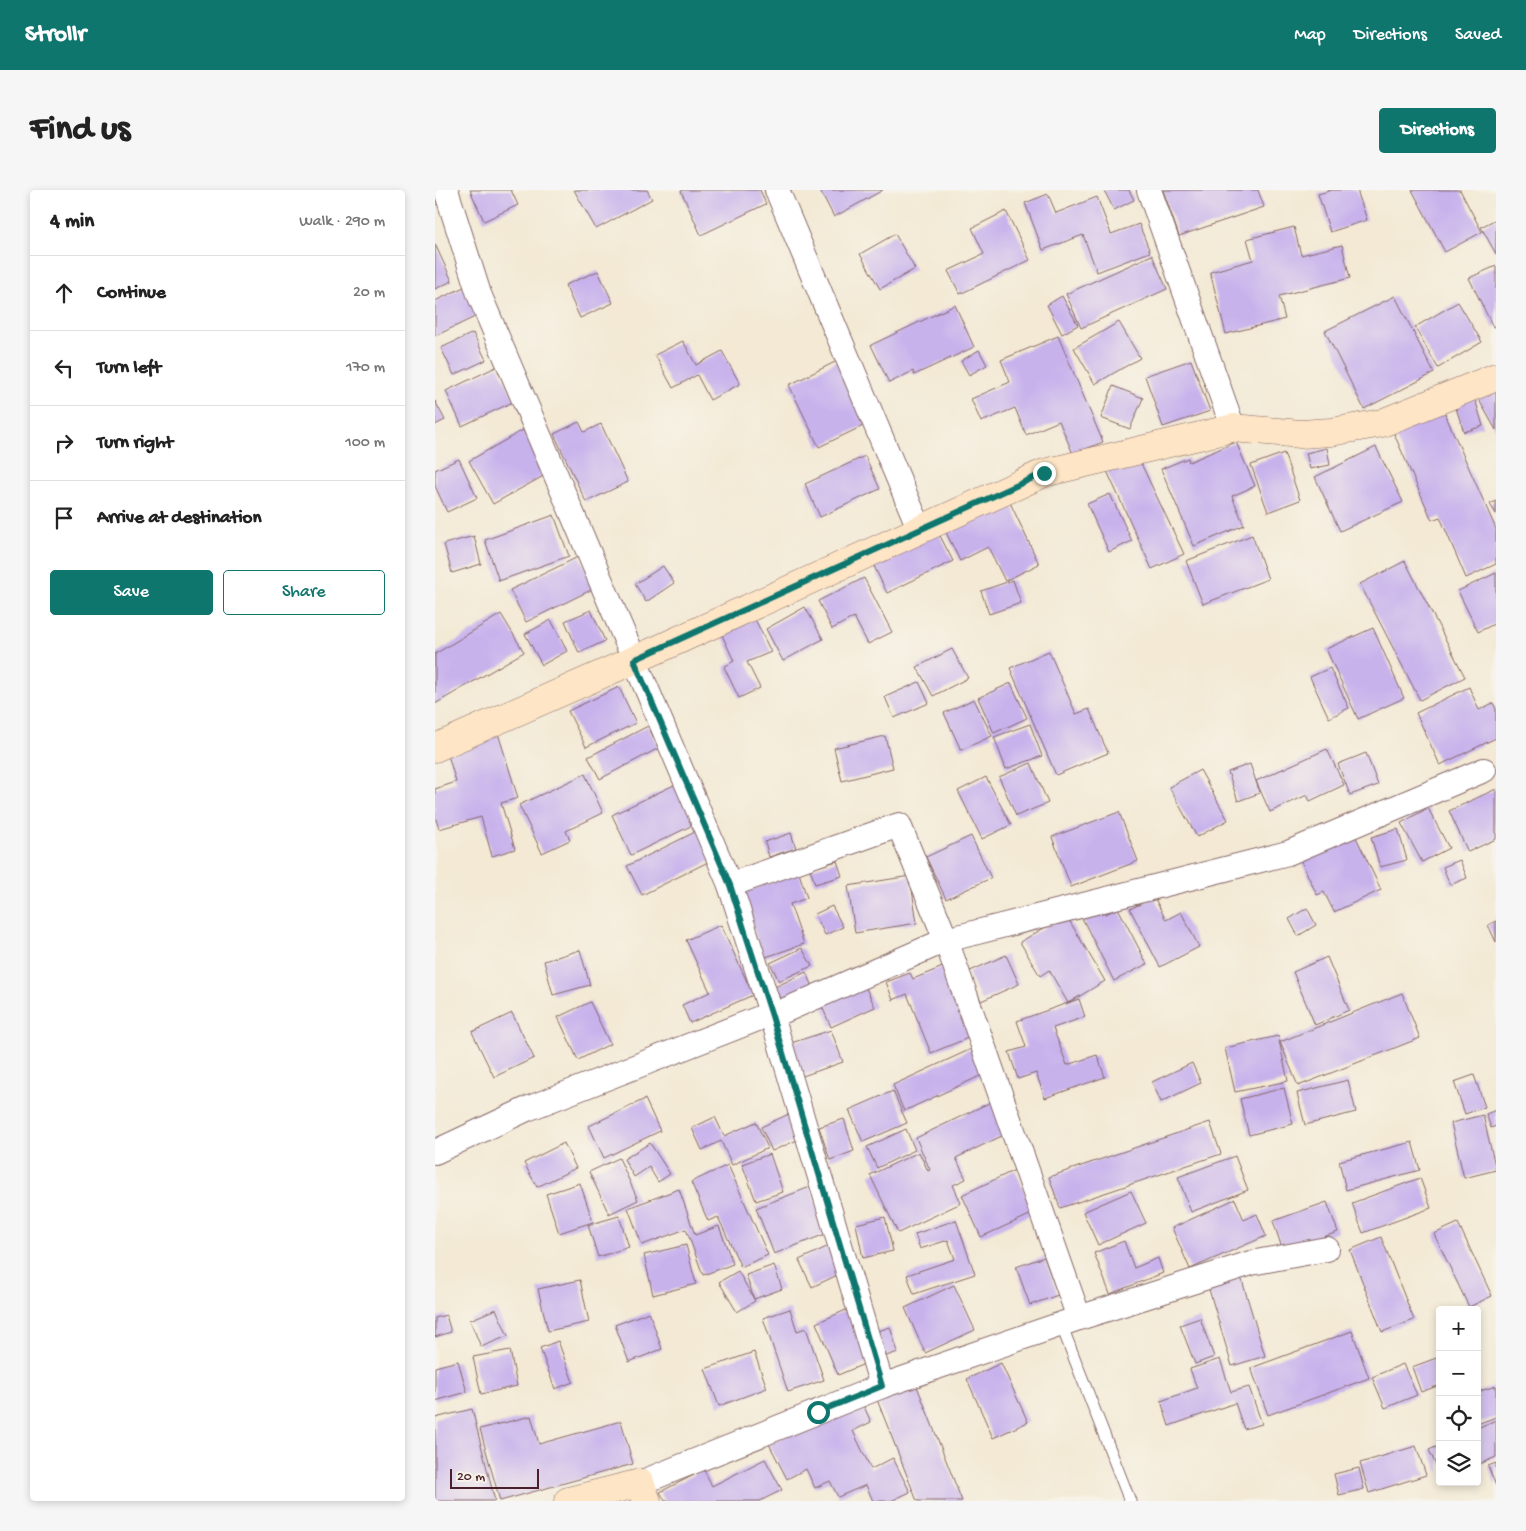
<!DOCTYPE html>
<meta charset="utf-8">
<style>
:root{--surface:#fff;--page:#f6f6f6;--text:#222;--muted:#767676;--line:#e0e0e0;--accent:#0f766e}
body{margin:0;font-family:"Gochi Hand",sans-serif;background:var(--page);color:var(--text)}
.controls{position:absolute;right:15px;bottom:15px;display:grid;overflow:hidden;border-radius:5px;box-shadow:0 2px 8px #0003}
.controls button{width:45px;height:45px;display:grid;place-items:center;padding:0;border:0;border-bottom:1px solid var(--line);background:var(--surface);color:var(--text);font:25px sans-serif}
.scale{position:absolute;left:15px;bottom:12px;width:89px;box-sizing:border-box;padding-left:5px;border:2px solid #4a1f2b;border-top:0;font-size:14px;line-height:18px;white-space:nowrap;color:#4a1f2b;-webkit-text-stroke:4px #f7f3e8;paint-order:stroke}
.stop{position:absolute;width:15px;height:15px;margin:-11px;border:4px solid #0f766e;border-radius:50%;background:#fff}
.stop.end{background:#0f766e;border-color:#fff;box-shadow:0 1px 5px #0008}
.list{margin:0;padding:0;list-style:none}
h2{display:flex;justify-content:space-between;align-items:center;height:65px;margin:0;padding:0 20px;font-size:21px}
h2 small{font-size:16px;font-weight:400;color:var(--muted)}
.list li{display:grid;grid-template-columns:32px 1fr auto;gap:15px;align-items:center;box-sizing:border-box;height:75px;padding:0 20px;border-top:1px solid var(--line)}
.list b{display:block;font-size:19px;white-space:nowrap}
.list em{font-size:16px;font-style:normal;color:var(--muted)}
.actions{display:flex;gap:10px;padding:15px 20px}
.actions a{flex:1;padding:11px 0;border:1px solid var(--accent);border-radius:5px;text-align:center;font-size:18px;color:var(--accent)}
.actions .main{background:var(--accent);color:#fff}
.icon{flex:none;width:28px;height:28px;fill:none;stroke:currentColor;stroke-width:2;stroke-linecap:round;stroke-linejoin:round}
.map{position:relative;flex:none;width:1061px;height:1311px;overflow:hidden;border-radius:5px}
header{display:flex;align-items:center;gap:30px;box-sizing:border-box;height:70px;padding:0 25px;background:var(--accent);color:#fff}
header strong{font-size:24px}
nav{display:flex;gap:28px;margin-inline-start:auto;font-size:18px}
.intro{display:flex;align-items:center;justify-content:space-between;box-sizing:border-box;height:120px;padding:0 30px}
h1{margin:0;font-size:35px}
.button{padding:12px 22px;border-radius:5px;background:var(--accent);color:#fff;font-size:18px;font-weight:700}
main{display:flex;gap:30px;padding:0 30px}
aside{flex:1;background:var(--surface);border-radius:5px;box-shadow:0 2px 8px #0003}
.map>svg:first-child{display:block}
.building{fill:#c8b2ec}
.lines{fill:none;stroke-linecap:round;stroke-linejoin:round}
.lane-casing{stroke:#856666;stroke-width:13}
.street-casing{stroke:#856666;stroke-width:26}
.secondary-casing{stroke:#856666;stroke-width:29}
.lane{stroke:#fff;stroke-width:11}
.street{stroke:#fff;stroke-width:24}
.secondary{stroke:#fde5c5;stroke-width:28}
.route{stroke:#0f766e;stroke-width:6}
</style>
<header>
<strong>Strollr</strong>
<nav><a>Map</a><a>Directions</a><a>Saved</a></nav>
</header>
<div class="intro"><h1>Find us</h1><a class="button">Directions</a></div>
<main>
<aside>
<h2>4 min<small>Walk · 290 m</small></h2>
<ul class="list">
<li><svg class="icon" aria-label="ahead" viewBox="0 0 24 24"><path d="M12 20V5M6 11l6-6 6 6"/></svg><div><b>Continue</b></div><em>20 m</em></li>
<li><svg class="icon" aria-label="left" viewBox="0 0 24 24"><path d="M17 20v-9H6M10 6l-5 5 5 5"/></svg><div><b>Turn left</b></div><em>170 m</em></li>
<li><svg class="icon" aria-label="right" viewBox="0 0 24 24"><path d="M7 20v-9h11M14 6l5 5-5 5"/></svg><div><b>Turn right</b></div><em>100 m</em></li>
<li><svg class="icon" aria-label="arrive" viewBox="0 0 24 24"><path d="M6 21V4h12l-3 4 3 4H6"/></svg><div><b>Arrive at destination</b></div></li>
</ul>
<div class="actions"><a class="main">Save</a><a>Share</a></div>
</aside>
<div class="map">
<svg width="1061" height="1311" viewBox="0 0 1061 1311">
<rect width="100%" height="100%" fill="#f7f3e8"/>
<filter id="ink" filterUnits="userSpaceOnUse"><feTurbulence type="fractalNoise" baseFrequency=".02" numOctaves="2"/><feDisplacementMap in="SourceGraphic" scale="10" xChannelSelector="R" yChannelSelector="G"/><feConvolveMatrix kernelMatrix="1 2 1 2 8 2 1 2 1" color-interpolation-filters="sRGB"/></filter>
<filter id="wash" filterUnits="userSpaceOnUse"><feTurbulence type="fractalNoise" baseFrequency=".0096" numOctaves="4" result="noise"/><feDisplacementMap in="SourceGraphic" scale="20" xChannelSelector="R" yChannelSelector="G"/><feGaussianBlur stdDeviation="1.12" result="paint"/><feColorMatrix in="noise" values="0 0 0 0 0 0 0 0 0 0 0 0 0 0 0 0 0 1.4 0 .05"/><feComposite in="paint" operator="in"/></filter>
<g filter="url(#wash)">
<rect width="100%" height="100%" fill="#f3e9d4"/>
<g id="blocks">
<!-- building -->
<g class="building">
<polygon points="35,0 76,0 83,15 49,31"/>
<polygon points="139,0 212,0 217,9 161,39"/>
<polygon points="248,0 325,0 331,14 266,45 246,1"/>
<polygon points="385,0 448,0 399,27"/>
<polygon points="669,0 694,0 699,10 679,20"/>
<polygon points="728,0 823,0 829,17 744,46"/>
<polygon points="897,0 922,0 932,30 895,42 883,4"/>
<polygon points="977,0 1025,0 1047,42 1010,62"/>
<polygon points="613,4 621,23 662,7 676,44 704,34 715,62 662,82 648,45 608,60 590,13"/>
<polygon points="571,21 595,70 525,104 513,81 549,64 537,38"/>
<polygon points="1061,29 1061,64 1046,37"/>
<polygon points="859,37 866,65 907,55 915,88 844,106 850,129 791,144 775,82 818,70 812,49"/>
<polygon points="460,44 480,79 445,99 425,64"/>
<polygon points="0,54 17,91 0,99"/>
<polygon points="717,65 732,99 646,138 631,104"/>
<polygon points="1061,76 1061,136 1058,137 1034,88"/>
<polygon points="163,81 178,113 145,128 130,95"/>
<polygon points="31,96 44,125 0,146 0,111"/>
<polygon points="627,106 643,135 627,144 612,115"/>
<polygon points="960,106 999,183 929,219 890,141"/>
<polygon points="1023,112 1047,152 1003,178 980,137"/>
<polygon points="520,115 539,157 479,185 478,181 454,193 436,155"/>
<polygon points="684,132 705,168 660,194 639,158"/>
<polygon points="38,143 51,170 19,185 6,158"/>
<polygon points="623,146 668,252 638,264 624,231 591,245 580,218 546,232 536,209 575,192 566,170"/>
<polygon points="248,151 261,175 287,161 305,194 275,210 262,185 238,198 220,165"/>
<polygon points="544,160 552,175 534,185 526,171"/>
<polygon points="756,170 775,221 728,237 710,186"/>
<polygon points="402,171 432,234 384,257 354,195"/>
<polygon points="63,176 80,211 27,236 11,201"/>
<polygon points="1061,192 1061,240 1040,203"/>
<polygon points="678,196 708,208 695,239 666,228"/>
<polygon points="1038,202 1048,236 1029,242 1018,209"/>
<polygon points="0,211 10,230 0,235"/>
<polygon points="1006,215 1061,339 1061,374 1031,388 1005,327 997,330 956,237"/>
<polygon points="144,232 149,242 166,234 193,292 151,312 119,244"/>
<polygon points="88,240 112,284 58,314 34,271"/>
<polygon points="801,252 820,296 797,306 809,335 759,356 726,279 753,268 754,272"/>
<polygon points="941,257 968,312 905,341 880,287"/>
<polygon points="892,258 895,275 875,279 871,263"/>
<polygon points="849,263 865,310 833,322 816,275"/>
<polygon points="702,265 749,364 717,379 671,279"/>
<polygon points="430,266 445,299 385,327 370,294"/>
<polygon points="24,269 42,308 12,322 0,296 0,280"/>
<polygon points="571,304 604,374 570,391 553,357 525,371 507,334"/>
<polygon points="675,304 697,351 674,362 652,314"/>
<polygon points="1061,311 1061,324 1055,314"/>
<polygon points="119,325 134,366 64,391 50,350"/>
<polygon points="501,338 518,371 452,403 436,370"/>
<polygon points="817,345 833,389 768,414 751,371"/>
<polygon points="39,346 46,374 17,383 9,354"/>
<polygon points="145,366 160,398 91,432 75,400"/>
<polygon points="970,371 1030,487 985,510 925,394"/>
<polygon points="228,376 239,393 211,412 200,394"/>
<polygon points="1061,383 1061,433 1043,442 1023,401"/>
<polygon points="429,388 457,442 433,454 419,427 397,439 383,411"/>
<polygon points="578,390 586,413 554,424 546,401"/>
<polygon points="370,417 388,449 348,471 331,439"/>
<polygon points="156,420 170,451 144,463 130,431"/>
<polygon points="66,424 89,462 0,514 0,464"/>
<polygon points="320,429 336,462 312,472 325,498 304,508 289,477 299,471 287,445"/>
<polygon points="116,430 132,461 107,475 90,444"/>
<polygon points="938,438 969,508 923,529 891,459"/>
<polygon points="517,459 533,488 498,506 482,477"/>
<polygon points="614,461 641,524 654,519 673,563 621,585 575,478"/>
<polygon points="895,478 914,518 894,528 875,487"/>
<polygon points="484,492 494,513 459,528 450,507"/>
<polygon points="576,493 592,528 559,543 543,508"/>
<polygon points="184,497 201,533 151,557 133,521"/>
<polygon points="1034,497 1044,520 1058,513 1061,519 1061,548 1005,575 981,523"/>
<polygon points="539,509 557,546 526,560 509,523"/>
<polygon points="595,534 607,566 571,579 559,547"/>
<polygon points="213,536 224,558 165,589 153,567"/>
<polygon points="62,540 83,608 66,613 80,659 57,666 46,627 4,639 0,626 0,599 21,592 10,555"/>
<polygon points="450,546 458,578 407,591 399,558"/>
<polygon points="892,559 909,595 875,611 872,605 835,622 821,591"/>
<polygon points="931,563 943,595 915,605 903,574"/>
<polygon points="596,573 613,613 581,626 564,587"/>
<polygon points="815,574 825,603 803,611 793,582"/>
<polygon points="765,580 793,630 762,647 734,597"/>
<polygon points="150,584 168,623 131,641 135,650 107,663 84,615"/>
<polygon points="551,587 576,635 547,649 523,601"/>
<polygon points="241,594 260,634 196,665 177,625"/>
<polygon points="1061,599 1061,649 1033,662 1014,621"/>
<polygon points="993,618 1014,658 987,672 966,633"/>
<polygon points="684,622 703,671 636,697 617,647"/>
<polygon points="963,639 972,670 945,677 936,647"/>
<polygon points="264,640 279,669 207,705 192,676"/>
<polygon points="356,643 361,658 334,667 330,652"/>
<polygon points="920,645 946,700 899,722 889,702 882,705 866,671"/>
<polygon points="536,646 556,688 511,709 491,667"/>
<polygon points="1025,670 1032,688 1015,695 1008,677"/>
<polygon points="402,671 407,686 380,694 375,679"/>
<polygon points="364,683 372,708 355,714 369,754 328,768 306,703"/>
<polygon points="475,686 482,733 420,743 413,696"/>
<polygon points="719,707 731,730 746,722 764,757 725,777 695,719"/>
<polygon points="665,714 671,724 683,718 712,774 679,791 645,724"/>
<polygon points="397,716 408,737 390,745 380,724"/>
<polygon points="872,718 881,735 863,746 854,729"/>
<polygon points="631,725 670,791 633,813 614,780 605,786 585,752"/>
<polygon points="1061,731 1061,752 1053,735"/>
<polygon points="286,735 318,805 255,833 247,815 275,802 251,750"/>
<polygon points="367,758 377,776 344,791 335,773"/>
<polygon points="145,760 155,795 118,805 109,771"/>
<polygon points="571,765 584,794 546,811 533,782"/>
<polygon points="892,767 914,820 880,835 858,782"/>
<polygon points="510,776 538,846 496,863 472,804 458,810 451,792 475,783 478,789"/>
<polygon points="371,782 380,800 348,815 340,797"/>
<polygon points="428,792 440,817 396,837 385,812"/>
<polygon points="967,803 985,848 863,896 845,852"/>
<polygon points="644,809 650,827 618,838 632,875 662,865 670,887 610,908 601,883 583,889 574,862 591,857 582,831"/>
<polygon points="155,812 175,854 143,870 123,827"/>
<polygon points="77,823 99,868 59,887 37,842"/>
<polygon points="396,840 408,872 362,888 350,855"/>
<polygon points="843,846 853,891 800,902 790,858"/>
<polygon points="545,855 556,881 469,921 458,895"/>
<polygon points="757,873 766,893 726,912 717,892"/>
<polygon points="1039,885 1050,917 1030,924 1019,892"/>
<polygon points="913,890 921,922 870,935 862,903"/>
<polygon points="849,898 858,934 814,945 805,909"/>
<polygon points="458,901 472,933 428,952 414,920"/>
<polygon points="210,909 225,941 169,968 154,936"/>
<polygon points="558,911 573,943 521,968 531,989 518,995 526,1013 463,1043 435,985 484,962 493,981 495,980 481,948"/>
<polygon points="1061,920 1061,936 1056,938 1051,924"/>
<polygon points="356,923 367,948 337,961 326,937"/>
<polygon points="1048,925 1061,980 1029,988 1016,933"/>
<polygon points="280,927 289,946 321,932 333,958 297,975 286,951 267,960 257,938"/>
<polygon points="409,929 419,961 395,970 384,937"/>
<polygon points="775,932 786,964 625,1018 614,987"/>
<polygon points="471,939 480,960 442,978 432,957"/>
<polygon points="977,952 985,980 911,1000 904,971"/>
<polygon points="129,953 141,978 102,997 89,973"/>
<polygon points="215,953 235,984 223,992 214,977 199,987 189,969"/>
<polygon points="335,964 348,1002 321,1011 307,974"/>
<polygon points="800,966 813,1000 756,1022 743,987"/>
<polygon points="184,968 203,1010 174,1024 154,982"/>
<polygon points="293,975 333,1065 306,1077 283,1027 273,1031 256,992"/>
<polygon points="580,980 599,1023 546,1047 527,1005"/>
<polygon points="985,988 996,1018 928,1043 917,1013"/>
<polygon points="145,993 158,1032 124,1043 111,1004"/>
<polygon points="375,997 393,1043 339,1064 321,1018"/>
<polygon points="244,999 260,1045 284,1036 298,1074 268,1085 251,1039 207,1055 193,1018"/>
<polygon points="696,1001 711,1033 663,1055 648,1022"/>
<polygon points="800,1009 809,1030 822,1024 831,1046 755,1079 737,1038"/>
<polygon points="892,1012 903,1042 848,1061 838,1031"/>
<polygon points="184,1026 194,1057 163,1067 153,1035"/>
<polygon points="450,1027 458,1061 428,1068 421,1034"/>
<polygon points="521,1030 540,1084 479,1104 472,1085 520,1069 513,1050 485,1059 480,1044"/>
<polygon points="1023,1033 1057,1106 1034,1117 999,1044"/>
<polygon points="946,1047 979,1130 947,1142 915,1060"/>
<polygon points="689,1051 699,1078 723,1068 728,1083 675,1104 659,1063"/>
<polygon points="251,1055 261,1094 218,1105 209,1065"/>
<polygon points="396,1055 409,1082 377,1097 364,1070"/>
<polygon points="609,1067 623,1105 595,1115 581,1077"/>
<polygon points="339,1075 347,1099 319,1109 311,1085"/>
<polygon points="303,1081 320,1111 302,1122 284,1092"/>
<polygon points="806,1087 830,1166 797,1176 773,1096"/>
<polygon points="145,1090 154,1132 113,1141 103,1099"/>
<polygon points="519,1095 540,1140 490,1163 470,1118"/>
<polygon points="61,1119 73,1146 46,1157 35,1130"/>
<polygon points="355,1119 362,1141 371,1138 389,1190 353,1202 328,1128"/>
<polygon points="411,1120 434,1172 403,1185 381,1133"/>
<polygon points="214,1122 227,1159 194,1172 180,1135"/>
<polygon points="11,1125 16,1142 0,1147 0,1128"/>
<polygon points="765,1128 779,1167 760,1174 745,1135"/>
<polygon points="455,1137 463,1162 443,1169 434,1144"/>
<polygon points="917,1141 934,1188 833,1225 816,1178"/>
<polygon points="123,1151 138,1192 120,1199 105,1158"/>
<polygon points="75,1160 82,1196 46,1204 38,1167"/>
<polygon points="319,1162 332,1198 284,1216 270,1179"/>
<polygon points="1004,1167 1005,1195 986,1202 977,1177"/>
<polygon points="785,1169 796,1202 814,1197 827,1234 809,1239 800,1213 734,1236 726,1211 762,1198 755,1179"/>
<polygon points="23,1171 32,1202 0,1211 0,1177"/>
<polygon points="566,1173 593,1232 558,1248 532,1189"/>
<polygon points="968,1174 982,1205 950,1218 937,1187"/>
<polygon points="478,1186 527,1311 482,1311 439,1202"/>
<polygon points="1061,1196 1061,1227 1042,1234 1042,1202"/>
<polygon points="426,1210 436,1232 418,1241 436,1279 458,1268 475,1302 456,1311 438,1311 431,1295 403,1307 395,1291 380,1298 371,1279 352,1289 334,1254"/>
<polygon points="37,1219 60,1311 0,1311 0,1228"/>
<polygon points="96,1226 104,1254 186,1231 198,1274 65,1311 45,1239"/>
<polygon points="1061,1230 1061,1267 1042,1275 1042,1238"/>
<polygon points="1005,1255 1005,1284 994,1260"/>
<polygon points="981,1256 991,1285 934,1303 925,1273"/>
<polygon points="330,1269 347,1300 325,1311 230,1311 225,1302 269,1280 277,1296"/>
<polygon points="1061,1273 1061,1296 1053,1276"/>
<polygon points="924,1278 929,1299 904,1305 899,1284"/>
</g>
</g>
</g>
<g filter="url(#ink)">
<use href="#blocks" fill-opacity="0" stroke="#856666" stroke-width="1"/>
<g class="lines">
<defs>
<polyline id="lane" points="626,1134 695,1311"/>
<g id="street">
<polyline points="11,0 44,104 295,695 464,635 511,750 644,1128 447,1196 205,1293"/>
<polyline points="342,0 485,340"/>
<polyline points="714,0 798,238"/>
<polyline points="295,695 337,826 447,1196"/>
<polyline points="0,962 92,919 335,824 337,826 511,750 853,663 1049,580"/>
<polyline points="644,1128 816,1073 892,1059"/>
</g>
<g id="secondary">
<polyline points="0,558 226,458 609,283 798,238 866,244 896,242 947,233 1061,187"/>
<polyline points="133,1311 205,1293 212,1311"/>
</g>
</defs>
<!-- lane casing -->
<use href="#lane" class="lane-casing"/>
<!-- street casing -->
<use href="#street" class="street-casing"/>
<!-- secondary casing -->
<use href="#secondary" class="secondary-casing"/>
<!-- lane -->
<use href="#lane" class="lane"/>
<!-- street -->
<use href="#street" class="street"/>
<!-- secondary -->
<use href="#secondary" class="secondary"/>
</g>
</g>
<g class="lines" filter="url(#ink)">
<!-- route -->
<polyline class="route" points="383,1222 447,1196 337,826 295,695 199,470 609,283"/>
</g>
</svg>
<div class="controls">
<button>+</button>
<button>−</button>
<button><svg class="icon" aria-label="locate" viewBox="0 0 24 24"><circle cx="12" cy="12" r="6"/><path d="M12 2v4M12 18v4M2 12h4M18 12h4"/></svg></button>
<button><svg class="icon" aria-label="layers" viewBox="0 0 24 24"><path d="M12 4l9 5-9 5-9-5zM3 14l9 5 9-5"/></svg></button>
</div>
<div class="scale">20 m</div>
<div class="stop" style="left:383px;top:1222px"></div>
<div class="stop end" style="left:609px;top:283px"></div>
</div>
</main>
